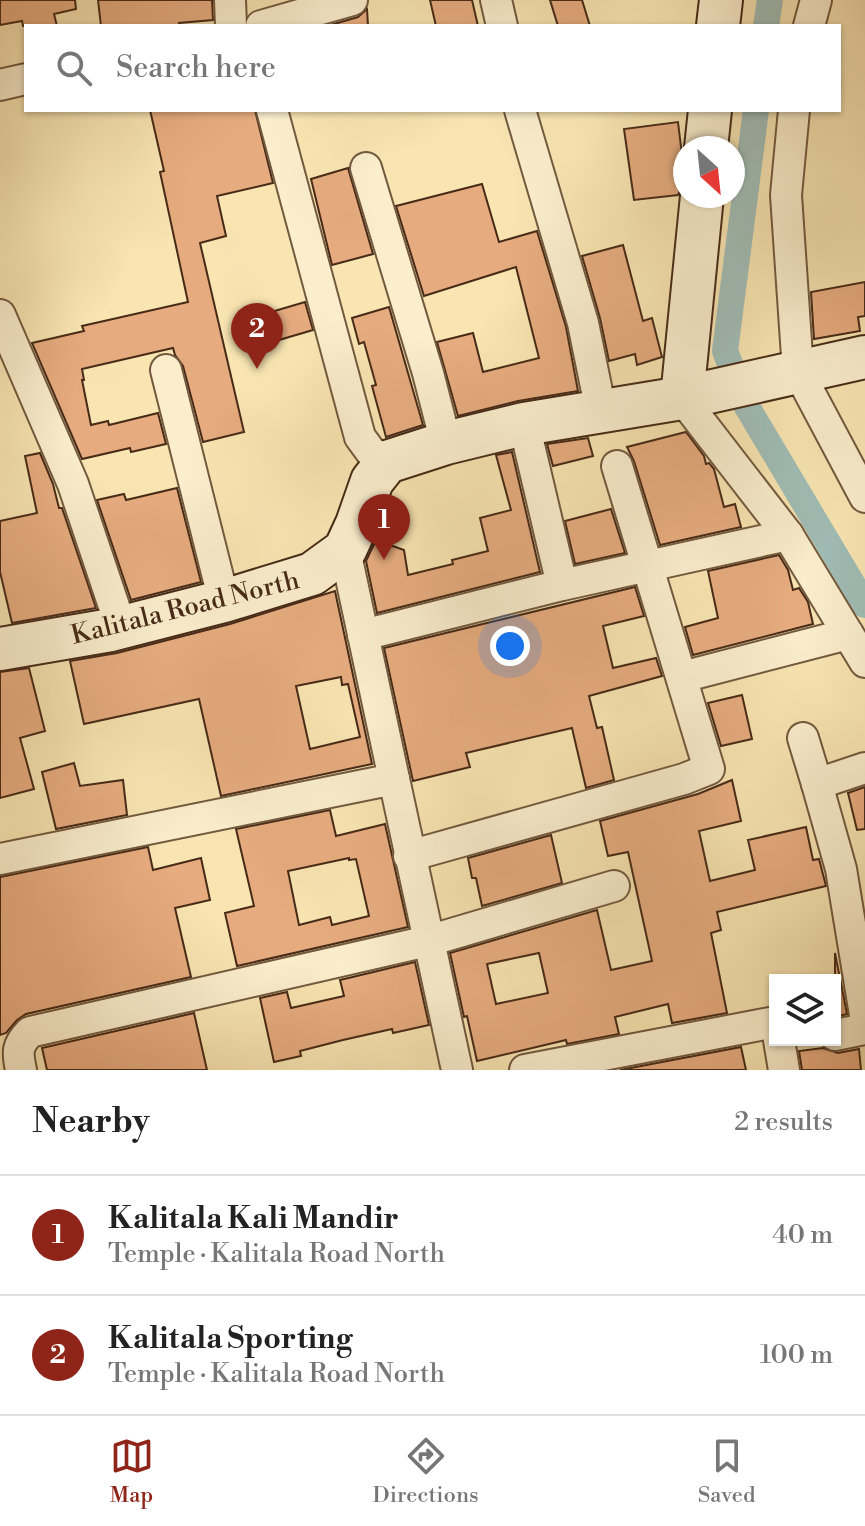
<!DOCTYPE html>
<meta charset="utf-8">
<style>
:root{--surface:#fff;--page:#f2f2f2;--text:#222;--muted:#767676;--line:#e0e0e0;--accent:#8f2418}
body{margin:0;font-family:"Libre Bodoni",serif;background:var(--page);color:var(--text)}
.controls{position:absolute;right:24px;bottom:24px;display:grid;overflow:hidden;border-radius:0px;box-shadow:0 2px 6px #0004}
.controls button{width:72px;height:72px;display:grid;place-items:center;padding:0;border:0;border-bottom:2px solid var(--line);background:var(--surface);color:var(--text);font:40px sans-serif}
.compass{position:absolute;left:673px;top:136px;width:72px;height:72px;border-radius:50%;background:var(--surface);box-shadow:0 2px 6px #0004;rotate:153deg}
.you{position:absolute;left:510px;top:646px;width:28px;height:28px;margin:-20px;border:6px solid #fff;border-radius:50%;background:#1a73e8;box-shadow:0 0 0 12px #1a73e833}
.badge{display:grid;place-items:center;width:52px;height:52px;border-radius:50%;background:var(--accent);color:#fff;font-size:26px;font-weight:700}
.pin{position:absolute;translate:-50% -66px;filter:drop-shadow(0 2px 4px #0008)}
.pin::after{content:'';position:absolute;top:42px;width:28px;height:24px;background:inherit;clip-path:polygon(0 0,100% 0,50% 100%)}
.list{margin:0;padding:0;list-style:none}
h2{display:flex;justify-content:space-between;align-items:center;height:104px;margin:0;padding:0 32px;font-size:34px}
h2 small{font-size:26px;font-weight:400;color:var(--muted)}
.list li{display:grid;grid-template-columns:52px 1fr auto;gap:24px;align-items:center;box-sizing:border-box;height:120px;padding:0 32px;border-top:2px solid var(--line)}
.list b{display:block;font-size:30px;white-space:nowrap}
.list p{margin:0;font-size:26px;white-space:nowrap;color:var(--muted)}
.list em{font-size:26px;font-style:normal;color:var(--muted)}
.icon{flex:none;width:44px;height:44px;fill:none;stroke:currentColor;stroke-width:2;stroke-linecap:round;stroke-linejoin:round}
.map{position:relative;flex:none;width:865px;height:1070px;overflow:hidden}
.search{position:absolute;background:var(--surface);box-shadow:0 2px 6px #0004;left:24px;right:24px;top:24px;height:88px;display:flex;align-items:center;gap:20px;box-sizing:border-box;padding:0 28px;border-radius:0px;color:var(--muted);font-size:30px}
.sheet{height:344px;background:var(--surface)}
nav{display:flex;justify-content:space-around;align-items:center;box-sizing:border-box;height:112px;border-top:2px solid var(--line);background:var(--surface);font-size:22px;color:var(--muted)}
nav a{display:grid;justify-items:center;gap:4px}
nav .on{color:var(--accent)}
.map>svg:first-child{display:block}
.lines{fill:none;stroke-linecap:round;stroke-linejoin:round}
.canal{stroke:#a0bdb6;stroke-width:26}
.building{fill:#e6ac7f;stroke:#472a17;stroke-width:2;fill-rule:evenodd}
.street-casing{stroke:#73593e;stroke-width:34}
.secondary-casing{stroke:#472a17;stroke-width:46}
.street{stroke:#faeecd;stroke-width:30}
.secondary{stroke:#faeecd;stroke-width:42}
.labels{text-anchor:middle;stroke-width:6;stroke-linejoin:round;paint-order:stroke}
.street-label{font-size:26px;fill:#472a17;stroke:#faeecd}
</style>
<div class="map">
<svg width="865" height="1070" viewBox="0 0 865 1070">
<rect width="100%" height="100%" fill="#f8e5b2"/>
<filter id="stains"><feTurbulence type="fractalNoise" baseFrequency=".0025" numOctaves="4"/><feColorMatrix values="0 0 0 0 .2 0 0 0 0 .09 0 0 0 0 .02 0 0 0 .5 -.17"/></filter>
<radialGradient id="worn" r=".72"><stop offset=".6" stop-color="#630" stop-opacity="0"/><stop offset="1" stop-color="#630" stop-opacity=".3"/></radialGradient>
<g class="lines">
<!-- canal -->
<g class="canal">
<polyline points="766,26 770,0"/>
<polyline points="756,110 725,351 746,405 865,605"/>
</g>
</g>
<!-- building -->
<g class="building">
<polygon points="0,0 75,0 76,9 54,14 57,26 23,26 22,21 0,25"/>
<polygon points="98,0 212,0 213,20 179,23 179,26 101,26"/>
<polygon points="430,0 472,0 478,26 436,26"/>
<polygon points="550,0 582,0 590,26 558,26"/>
<polygon points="367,9 368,26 327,26 358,17"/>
<polygon points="150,110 255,110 273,183 217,196 226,236 200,243 244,432 203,442 183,366 175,355 173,348 82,369 84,380 82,380 91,425 108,421 109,425 158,413 166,444 131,452 130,448 82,459 32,343 84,331 82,326 188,302 160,172 164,171"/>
<polygon points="678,122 685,180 678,195 634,200 624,129"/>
<polygon points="348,168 373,254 332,265 311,179"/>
<polygon points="482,184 499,242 537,231 566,327 578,391 518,401 458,416 437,342 473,333 483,372 539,358 516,267 424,296 396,206"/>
<polygon points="623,245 643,321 652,318 662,357 637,365 635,354 609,361 600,318 582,256"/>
<polygon points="865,282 865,316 858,317 860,331 814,339 811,292"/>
<polygon points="305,302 313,330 262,345 254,317"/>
<polygon points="389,307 423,425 386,437 372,386 376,385 364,342 359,344 352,318"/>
<polygon points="686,432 704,456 706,464 709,463 714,469 724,507 735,504 741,527 660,545 634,461 627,447"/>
<polygon points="588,438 593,456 553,466 547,444"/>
<polygon points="512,452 540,572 377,613 366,561 376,540 404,550 408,575 453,564 452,560 488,551 480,518 511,510 496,455"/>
<polygon points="40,453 53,484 59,508 62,508 96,608 12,623 0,572 0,521 37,513 25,456"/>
<polygon points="177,488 201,582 131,600 97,500 124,494 126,500"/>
<polygon points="611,509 625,553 575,564 565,521"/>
<polygon points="779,555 788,570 793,590 799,588 808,602 813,624 693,655 685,627 718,618 708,571"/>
<polygon points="635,587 644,616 603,626 613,668 656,658 662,676 589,696 597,728 602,727 614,780 586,788 572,728 466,753 470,767 413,781 384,648"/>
<path d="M335 591 372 764 221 796 199 699 84 724 70 661 117 653 230 624ZM341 677 342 685 348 684 360 737 310 749 296 686Z"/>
<polygon points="29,668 45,731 20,738 34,789 0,798 0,672"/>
<polygon points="742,695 752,739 721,746 708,703"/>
<polygon points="74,763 80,786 123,780 127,815 56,829 42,772"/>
<path d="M732 780 741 821 699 831 710 881 755 870 748 840 806 827 813 860 819 859 826 886 717 912 721 930 711 933 727 1013 672 1023 668 1004 615 1017 619 1034 567 1044 566 1040 477 1061 467 1016 464 1017 450 953 597 910 611 970 652 961 628 852 608 856 600 821 698 794ZM539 953 548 993 496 1004 487 964Z"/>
<polygon points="865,787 865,829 857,830 848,793"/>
<path d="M330 810 336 836 385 824 408 927 237 966 225 913 254 906 236 829ZM349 858V860L356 859 369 916 332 925 330 917 299 925 288 871Z"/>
<polygon points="551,835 562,883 482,906 476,878 472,878 468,858"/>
<polygon points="148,847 153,870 201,858 210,900 175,908 191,977 26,1014 17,1020 6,1033 0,1035 0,877"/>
<polygon points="835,953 847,1014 835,1017"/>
<polygon points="415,962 429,1025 393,1033 392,1029 343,1040 300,1051 301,1056 274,1062 260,998 287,992 291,1008 344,996 340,980"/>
<polygon points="194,1013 207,1070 47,1070 42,1048"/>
<polygon points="741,1047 746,1070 620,1070"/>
<polygon points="823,1048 838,1053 859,1049 861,1070 802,1070 799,1051"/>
</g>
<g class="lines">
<defs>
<g id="street">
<polyline points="230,0 231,26"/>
<polyline points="496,0 502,26"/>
<polyline points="261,26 352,0"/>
<polyline points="809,26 816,0"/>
<polyline points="0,85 26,79"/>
<polyline points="272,110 360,437 371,452 387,462"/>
<polyline points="520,110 583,323 601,411"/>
<polyline points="794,110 786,195 798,371 865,497"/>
<polyline points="366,168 428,373 446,443"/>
<polyline points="0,315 73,484 121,627"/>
<polyline points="166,370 224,601"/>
<polyline points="682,398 788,535 865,662"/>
<polyline points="524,424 562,585"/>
<polyline points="363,635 562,585 788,535"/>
<polyline points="682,677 848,634"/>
<polyline points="803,738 817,784"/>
<polyline points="865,768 817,784 841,869 865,1015"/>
<polyline points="394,779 457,1070"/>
<polyline points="409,856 684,779 709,769 617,466"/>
<polyline points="0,859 394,779 345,550"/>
<polyline points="835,1035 865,1029"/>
<polyline points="779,1040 784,1070"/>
<path d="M21 1070C17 1052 17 1045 30 1032L428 941 614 886"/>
<polyline points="525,1070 775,1022"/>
</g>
<g id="secondary">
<polyline points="718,26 721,0"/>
<polyline points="706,148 710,110"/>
<polyline points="682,398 702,196"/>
<polyline points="0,649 111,630 224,601 312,574 345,550 357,524 372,481 387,462 446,443 524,424 682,398 865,357"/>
</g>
</defs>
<!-- street casing -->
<use href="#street" class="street-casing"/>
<!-- secondary casing -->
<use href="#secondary" class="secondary-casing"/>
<!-- street -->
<use href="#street" class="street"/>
<!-- secondary -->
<use href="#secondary" class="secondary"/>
</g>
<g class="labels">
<!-- street labels -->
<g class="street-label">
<text transform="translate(185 607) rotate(-14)" y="9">Kalitala Road North</text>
</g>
</g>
<rect width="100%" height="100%" filter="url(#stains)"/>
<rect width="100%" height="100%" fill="url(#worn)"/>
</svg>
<div class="controls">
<button><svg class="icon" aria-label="layers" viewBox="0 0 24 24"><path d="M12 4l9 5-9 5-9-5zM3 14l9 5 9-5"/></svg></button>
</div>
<svg class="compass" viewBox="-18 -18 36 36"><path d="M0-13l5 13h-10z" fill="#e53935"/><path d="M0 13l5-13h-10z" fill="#767676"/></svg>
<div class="you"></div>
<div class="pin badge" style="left:384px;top:560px">1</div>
<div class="pin badge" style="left:257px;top:369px">2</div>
<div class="search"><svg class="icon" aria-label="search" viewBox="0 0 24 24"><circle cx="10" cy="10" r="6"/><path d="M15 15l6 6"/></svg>Search here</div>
</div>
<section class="sheet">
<h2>Nearby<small>2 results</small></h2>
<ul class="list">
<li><span class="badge">1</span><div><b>Kalitala Kali Mandir</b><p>Temple · Kalitala Road North</p></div><em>40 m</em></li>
<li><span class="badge">2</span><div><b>Kalitala Sporting</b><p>Temple · Kalitala Road North</p></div><em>100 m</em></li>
</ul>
</section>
<nav>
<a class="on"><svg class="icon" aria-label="map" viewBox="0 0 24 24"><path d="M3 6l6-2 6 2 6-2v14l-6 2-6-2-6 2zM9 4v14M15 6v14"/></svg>Map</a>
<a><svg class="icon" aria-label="directions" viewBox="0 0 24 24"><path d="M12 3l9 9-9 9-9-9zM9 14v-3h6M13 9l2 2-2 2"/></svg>Directions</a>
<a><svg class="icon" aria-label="saved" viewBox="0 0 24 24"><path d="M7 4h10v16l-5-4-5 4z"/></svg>Saved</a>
</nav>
